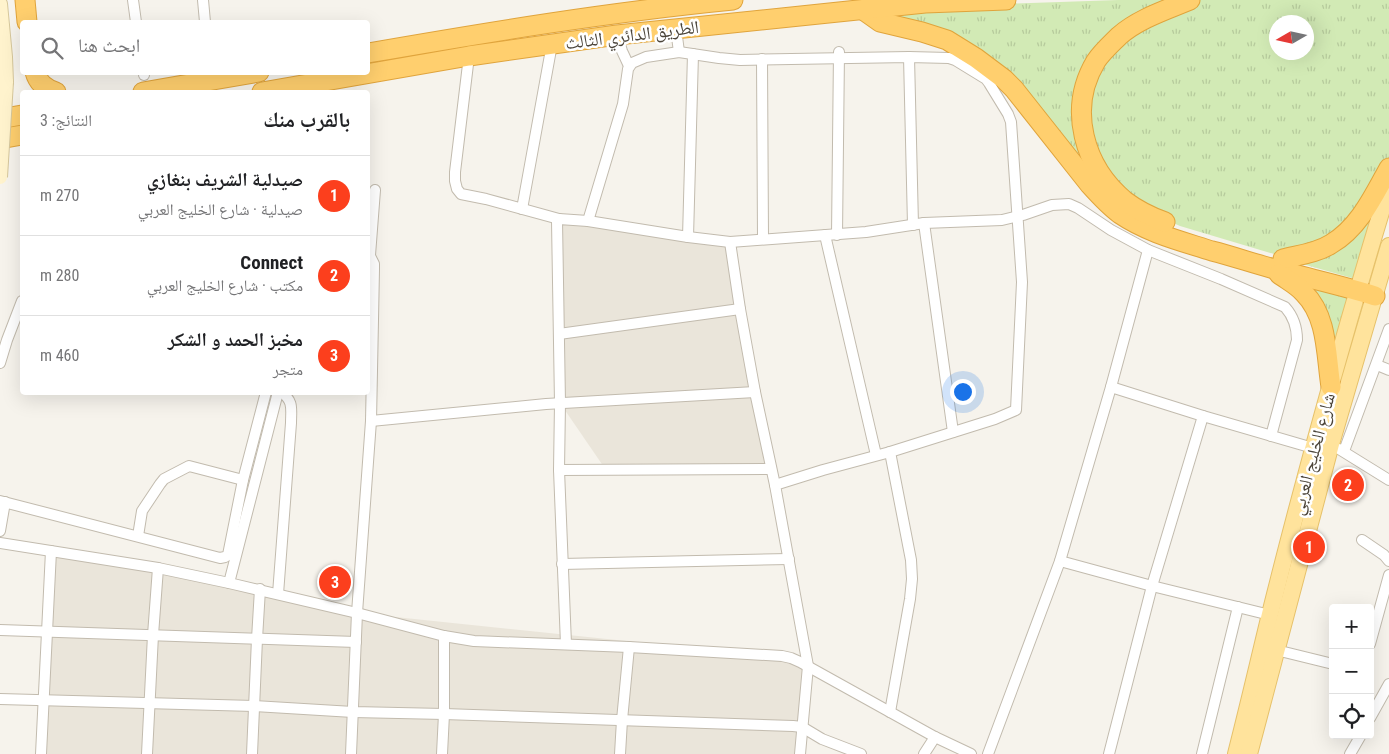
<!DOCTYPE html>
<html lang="ar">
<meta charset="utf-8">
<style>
:root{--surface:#fff;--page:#f6f6f6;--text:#202124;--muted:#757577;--line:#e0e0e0;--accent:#fc3f1d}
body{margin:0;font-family:"Roboto Condensed","Noto Naskh Arabic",sans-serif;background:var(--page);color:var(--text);direction:rtl}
.controls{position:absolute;right:15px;bottom:15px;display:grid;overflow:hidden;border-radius:5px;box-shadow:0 5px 20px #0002}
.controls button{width:45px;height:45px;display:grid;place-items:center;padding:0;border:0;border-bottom:1px solid var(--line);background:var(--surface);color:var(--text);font:25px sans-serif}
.compass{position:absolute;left:1269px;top:15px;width:45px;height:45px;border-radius:50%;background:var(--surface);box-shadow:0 5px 20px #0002;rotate:261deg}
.you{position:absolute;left:962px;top:391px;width:18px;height:18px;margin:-12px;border:4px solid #fff;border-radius:50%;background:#1a73e8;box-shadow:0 0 0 8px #1a73e833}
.badge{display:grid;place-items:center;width:32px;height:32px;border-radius:50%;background:var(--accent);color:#fff;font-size:16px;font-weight:700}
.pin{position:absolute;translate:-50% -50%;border:2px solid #fff;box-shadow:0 1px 5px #0006}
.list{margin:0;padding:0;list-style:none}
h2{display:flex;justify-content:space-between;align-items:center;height:65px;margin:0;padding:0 20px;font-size:21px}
h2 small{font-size:16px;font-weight:400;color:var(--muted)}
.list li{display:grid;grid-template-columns:32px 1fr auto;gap:15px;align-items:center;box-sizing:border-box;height:80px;padding:0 20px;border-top:1px solid var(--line)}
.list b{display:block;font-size:19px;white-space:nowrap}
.list p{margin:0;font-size:16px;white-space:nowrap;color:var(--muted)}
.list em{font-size:16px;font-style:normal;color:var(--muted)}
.icon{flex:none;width:28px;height:28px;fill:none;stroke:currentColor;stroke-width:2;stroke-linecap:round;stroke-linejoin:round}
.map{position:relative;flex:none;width:1389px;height:754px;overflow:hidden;direction:ltr}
.search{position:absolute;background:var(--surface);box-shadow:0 5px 20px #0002;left:20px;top:20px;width:350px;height:55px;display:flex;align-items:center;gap:12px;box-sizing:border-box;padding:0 18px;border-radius:5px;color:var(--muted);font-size:19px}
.panel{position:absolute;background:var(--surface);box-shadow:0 5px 20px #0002;left:20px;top:90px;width:350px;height:305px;border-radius:5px;direction:rtl}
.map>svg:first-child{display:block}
.residential{fill:#eae5da}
.grass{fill:url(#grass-tufts);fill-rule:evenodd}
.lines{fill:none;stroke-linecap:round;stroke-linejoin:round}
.street-casing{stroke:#c2bbae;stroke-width:12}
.secondary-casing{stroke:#d6c79b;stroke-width:16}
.primary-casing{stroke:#e6c16a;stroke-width:18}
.highway-casing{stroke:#e0a43c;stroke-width:21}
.street{stroke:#fff;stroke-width:10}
.secondary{stroke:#fff3cd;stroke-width:14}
.primary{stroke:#ffe39c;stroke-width:16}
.highway{stroke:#ffcf6e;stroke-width:19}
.secondary-bridge-casing{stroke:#d6c79b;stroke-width:16;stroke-linecap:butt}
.secondary-bridge{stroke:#fff3cd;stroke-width:14}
.labels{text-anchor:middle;stroke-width:5;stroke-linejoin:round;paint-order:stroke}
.street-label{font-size:18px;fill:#4b4439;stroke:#fff}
</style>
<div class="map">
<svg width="1389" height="754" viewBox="0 0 1389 754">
<defs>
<pattern id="grass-tufts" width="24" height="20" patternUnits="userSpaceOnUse" patternTransform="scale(1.25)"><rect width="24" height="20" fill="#d2eab5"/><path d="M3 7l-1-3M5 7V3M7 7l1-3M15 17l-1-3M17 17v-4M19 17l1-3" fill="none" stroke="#b6ca9c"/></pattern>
</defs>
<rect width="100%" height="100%" fill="#f6f3ec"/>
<!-- residential -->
<g class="residential">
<polygon points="559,219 730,242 771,468 606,470 560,403"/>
<polygon points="51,551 357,613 790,658 808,667 799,754 42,754"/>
</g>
<!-- grass -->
<g class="grass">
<polygon points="1118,0 1187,0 1131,24 1088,68 1089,180 985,61 868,11 938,6"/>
<path d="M1198 0H1389V165L1350 227 1284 257 1180 226 1142 209 1105 176 1084 107 1104 56 1122 38ZM1276 22H1306V52H1276Z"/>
<polygon points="1389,169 1359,280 1285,259 1331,246"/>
<polygon points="1277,271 1356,292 1331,382 1324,326"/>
</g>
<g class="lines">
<defs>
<g id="street">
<polyline points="133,0 136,22"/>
<polyline points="203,0 205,22"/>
<polyline points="676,29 679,52"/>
<polyline points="617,35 622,51 629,66"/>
<polyline points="469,56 455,172 455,181 457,189 461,194 486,199 559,219"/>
<polyline points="909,57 913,225"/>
<polyline points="762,59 763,239"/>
<polyline points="144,72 144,75"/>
<polyline points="522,209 552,44"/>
<polyline points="588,221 623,104 628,69 632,63 646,57 679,52 719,58 740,60 909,57 949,58 955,60 986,79 989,83 1008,114 1011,122 1022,282 1016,410 995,419 890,452 823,470 775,485"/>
<polyline points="924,223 953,432"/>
<polyline points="825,235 876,455"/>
<polyline points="837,235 839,52"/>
<polyline points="688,237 693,54"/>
<polyline points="730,242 740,309 755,392 775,485 808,666 800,754"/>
<polyline points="370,255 375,190"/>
<polyline points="559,334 740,309"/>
<polyline points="0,363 7,340 22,301"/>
<polyline points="1377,365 1389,370"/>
<polyline points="1203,416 1313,448"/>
<polyline points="371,421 546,404 755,392"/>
<polyline points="1339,449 1389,480"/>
<polyline points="1344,451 1389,329"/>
<polyline points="890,452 911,560 912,579 910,599 890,712"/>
<polyline points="559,470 771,469"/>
<polyline points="0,501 220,558 225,557 228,555 243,480 266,392"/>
<polyline points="0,531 5,502"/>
<polyline points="138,536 142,511 160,484 164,479 189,466 243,480"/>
<polyline points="1362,540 1384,555 1389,561"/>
<polyline points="0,543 158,568 229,583 357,613 444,636 474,641 629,647 782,656 791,658 800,662 935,737 971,754"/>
<polyline points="1060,561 1152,586 1270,615"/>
<polyline points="562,564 789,559"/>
<polyline points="229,583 278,392"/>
<path d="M278 594 291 423C291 409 294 401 281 392"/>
<polyline points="0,630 356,642"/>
<path d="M566 644 559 470 560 403 557 221 559 219 588 221 688 237 730 242 866 232 924 223 1002 220 1023 215 1052 205 1069 204 1078 208 1111 230 1148 250 1221 279 1285 307C1294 317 1297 327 1297 340L1271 436"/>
<polyline points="1370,644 1389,575"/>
<polyline points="1276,650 1333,664"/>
<polyline points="0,699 254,706 353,712 444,714 793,726 802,727 822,739 861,754"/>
<polyline points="1370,718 1389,684"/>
<polyline points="41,754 51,551"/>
<polyline points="147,754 153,635 158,568"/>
<polyline points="252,754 257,639 260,589"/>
<polyline points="351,754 357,613 371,421 374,269 374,264 368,252"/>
<polyline points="442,754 444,714 444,636"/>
<polyline points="620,754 622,720 629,647"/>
<polyline points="924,754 935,737"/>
<polyline points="988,754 1060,561 1111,387 1148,250"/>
<polyline points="1109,754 1152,586 1203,416 1111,387"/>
<polyline points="1202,754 1238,607"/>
<polyline points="1350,754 1361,735"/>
</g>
<polyline id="secondary" points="0,4 5,57 6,82"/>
<g id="primary">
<path d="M1236 754C1248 707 1259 660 1270 614 1306 470 1346 327 1389 186"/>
<polyline points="1249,754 1331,444 1389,246"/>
</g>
<g id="highway">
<polyline points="25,0 27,22"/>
<path d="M863 10 880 22 922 32 947 40 976 58 1004 79 1014 89 1090 185C1099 195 1109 206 1120 214 1148 233 1181 241 1212 251 1232 256 1252 263 1271 268 1306 278 1341 285 1375 296"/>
<path d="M368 53C489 32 610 12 733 0"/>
<path d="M35 72C38 83 46 89 56 92"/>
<polyline points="143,92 259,72"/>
<polyline points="262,92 469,56 617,35 925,3 1006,0"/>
<polyline points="0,119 22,115"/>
<polyline points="0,139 22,135"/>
<path d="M1165 222C1151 217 1137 210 1125 201 1084 167 1067 109 1096 61 1102 52 1111 44 1119 36 1138 19 1166 10 1190 0"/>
<path d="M1283 259C1299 255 1317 253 1331 244 1359 228 1374 195 1389 168"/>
<path d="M1279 274C1287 280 1297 285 1304 293 1328 317 1326 355 1331 387"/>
</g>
</defs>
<!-- street casing -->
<use href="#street" class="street-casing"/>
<!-- secondary casing -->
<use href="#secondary" class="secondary-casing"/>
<!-- primary casing -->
<use href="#primary" class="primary-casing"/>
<!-- highway casing -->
<use href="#highway" class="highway-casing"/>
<!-- street -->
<use href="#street" class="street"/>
<!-- secondary -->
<use href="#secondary" class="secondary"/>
<!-- primary -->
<use href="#primary" class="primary"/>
<!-- highway -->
<use href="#highway" class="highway"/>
<defs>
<polyline id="secondary-bridge" points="0,177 6,82"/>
</defs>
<!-- secondary-bridge casing -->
<use href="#secondary-bridge" class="secondary-bridge-casing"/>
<!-- secondary-bridge -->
<use href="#secondary-bridge" class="secondary-bridge"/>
</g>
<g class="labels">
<!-- street labels -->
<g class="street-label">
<text transform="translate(632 35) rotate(-7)" y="6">الطريق الدائري الثالث</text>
<text transform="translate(1313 454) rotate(-75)" y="6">شارع الخليج العربي</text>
</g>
</g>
</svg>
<div class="controls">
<button>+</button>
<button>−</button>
<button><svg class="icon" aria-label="locate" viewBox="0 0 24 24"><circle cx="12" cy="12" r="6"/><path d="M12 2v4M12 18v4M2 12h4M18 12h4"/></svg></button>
</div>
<svg class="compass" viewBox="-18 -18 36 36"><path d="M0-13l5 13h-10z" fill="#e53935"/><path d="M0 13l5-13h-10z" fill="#757577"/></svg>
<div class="you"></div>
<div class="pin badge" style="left:1309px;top:547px">1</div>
<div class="pin badge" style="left:1348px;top:485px">2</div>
<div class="pin badge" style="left:335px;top:582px">3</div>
<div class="search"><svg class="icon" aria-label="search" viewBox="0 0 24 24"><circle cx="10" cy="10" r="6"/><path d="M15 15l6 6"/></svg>ابحث هنا</div>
<section class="panel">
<h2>بالقرب منك<small>النتائج: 3</small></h2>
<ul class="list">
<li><span class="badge">1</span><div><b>صيدلية الشريف بنغازي</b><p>صيدلية · شارع الخليج العربي</p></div><em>270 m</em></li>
<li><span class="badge">2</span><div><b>Connect</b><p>مكتب · شارع الخليج العربي</p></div><em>280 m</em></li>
<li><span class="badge">3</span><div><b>مخبز الحمد و الشكر</b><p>متجر</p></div><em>460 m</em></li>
</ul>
</section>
</div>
